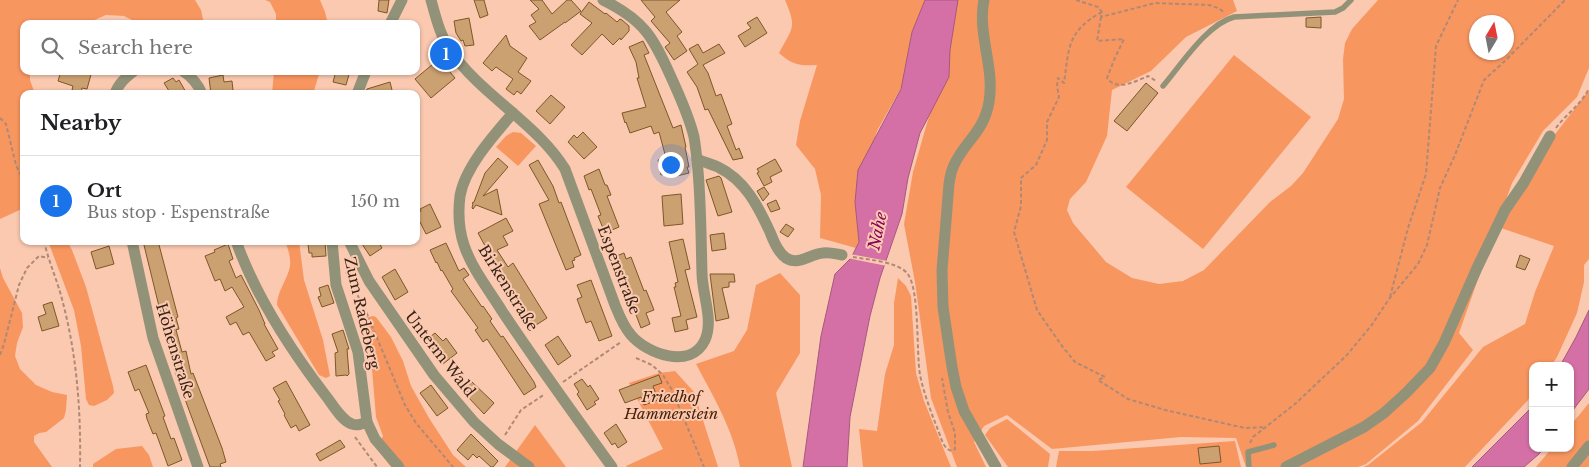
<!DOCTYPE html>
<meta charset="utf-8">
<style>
:root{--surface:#fff;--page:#f2f2f2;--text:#202124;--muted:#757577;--line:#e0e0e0;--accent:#1a73e8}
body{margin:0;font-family:"Libre Baskerville",serif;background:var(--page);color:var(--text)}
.controls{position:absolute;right:15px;bottom:15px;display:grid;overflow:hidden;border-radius:10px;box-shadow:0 1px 4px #0004}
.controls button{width:45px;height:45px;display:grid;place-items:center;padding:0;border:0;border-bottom:1px solid var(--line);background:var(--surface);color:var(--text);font:25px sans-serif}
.compass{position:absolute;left:1469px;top:15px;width:45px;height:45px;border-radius:50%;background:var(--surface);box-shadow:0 1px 4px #0004;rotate:10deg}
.you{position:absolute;left:670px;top:164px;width:18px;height:18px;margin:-12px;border:4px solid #fff;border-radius:50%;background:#1a73e8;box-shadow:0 0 0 8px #1a73e833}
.badge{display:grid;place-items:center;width:32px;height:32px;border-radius:50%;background:var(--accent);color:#fff;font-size:16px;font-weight:700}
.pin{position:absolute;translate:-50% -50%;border:2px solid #fff;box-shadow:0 1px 5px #0006}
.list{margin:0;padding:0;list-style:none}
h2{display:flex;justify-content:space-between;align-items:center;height:65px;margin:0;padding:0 20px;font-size:21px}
h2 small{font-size:16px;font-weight:400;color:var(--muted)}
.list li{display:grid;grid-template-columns:32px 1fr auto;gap:15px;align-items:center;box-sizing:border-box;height:90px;padding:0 20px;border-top:1px solid var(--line)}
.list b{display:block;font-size:19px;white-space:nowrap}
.list p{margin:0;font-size:16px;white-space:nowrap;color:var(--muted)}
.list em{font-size:16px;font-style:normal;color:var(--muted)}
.icon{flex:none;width:28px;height:28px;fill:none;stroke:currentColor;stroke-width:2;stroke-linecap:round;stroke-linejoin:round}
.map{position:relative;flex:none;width:1589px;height:467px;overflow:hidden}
.search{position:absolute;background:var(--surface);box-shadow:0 1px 4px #0004;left:20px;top:20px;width:400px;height:55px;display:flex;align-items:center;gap:12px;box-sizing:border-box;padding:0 18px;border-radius:10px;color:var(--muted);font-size:19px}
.panel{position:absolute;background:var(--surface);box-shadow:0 1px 4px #0004;left:20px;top:90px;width:400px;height:155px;border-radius:10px}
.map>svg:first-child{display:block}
.green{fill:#f89660;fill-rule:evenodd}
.water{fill:#d570a6;stroke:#a6597b}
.pier{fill:#fac9b0}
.building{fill:#cca172;stroke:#7e5728}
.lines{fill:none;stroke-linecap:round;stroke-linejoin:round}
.path{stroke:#b08975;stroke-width:2;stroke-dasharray:4 2.5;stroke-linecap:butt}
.lane{stroke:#929279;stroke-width:5.5}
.street{stroke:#929279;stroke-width:11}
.labels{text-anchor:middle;stroke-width:4;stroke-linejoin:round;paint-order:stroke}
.street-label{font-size:15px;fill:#382216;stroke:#fac9b0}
.park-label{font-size:15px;font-style:italic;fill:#462008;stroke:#fac9b0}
.water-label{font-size:16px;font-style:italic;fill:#86025a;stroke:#fac9b0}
</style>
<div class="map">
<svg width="1589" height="467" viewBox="0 0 1589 467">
<rect width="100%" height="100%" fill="#fac9b0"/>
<!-- green -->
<g class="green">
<polygon points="0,0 195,0 201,10 204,24 140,24 124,16 106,15 85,24 24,24 24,71 30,71 30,80 35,94 24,94 24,208 0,219"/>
<polygon points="265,0 320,0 325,12 328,24 276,24 276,14 270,2"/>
<path d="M785 0H925L912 32 901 88 877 131 855 202 859 242 856 248 820 238 821 195 815 169 796 145 800 121 817 65C800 66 792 65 779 53 793 27 797 28 785 0Z"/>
<path d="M955 0H1233L1237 11 1186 37 1151 71 1112 90 1107 136 1086 182 1070 199 1067 210 1073 223 1106 262 1132 278 1159 284 1183 281 1204 270 1270 202 1291 186 1303 173 1338 119 1344 99 1343 59 1345 43 1352 29 1378 0H1589V68L1577 97 1543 131 1512 183 1459 333 1473 350 1418 421 1366 464 1358 467H1246L1236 438 1181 437 1052 449 1007 415 984 426 974 442 986 467H957L931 398 915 282 904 224 913 172 950 43ZM1476 22H1506V52H1476Z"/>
<polygon points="1234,55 1311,117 1203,249 1126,187"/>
<polygon points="274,71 320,71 313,94 272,94"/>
<polygon points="1589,90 1589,259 1584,265 1584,282 1577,313 1557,357 1551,366 1533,366 1533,392 1528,400 1465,467 1363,467 1368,465 1422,422 1483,347 1525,324 1535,292 1554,246 1501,228 1546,146"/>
<polygon points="513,132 521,133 536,146 518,166 496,147 506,136"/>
<polygon points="48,241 67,241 72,250 86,287 113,386 114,393 107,400 94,406 89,405 86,399 81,346 74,310"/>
<path d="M285 241H299L304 280 323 340 330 376 326 378 319 375 277 305C277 291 288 279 290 266 291 257 288 249 285 241Z"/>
<polygon points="0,268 3,278 22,313 23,327 17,343 15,356 20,369 36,385 52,392 67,395 66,410 64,418 46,432 39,433 34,436 34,442 52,467 0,467"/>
<path d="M780 273 800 295V353L776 393 792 467H740C733 429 714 398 696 364L734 351 747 330 756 285Z"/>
<polygon points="898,278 906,286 911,296 916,373 924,401 951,467 863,467 859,429 877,431 885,374 894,345 894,303"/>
<polygon points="373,316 376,317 391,337 403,361 411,386 429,418 453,455 466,467 391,467 377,449 383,436 376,417 370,345 364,321 365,318"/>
<polygon points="675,371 694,392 718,467 627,467 626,466 663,449 629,383 659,373"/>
<polygon points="1589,403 1589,467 1536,467 1552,448 1570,448 1570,426"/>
<polygon points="1007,419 1050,454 1048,467 1008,467 985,435 990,428"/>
<polygon points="535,425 566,467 505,467"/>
<polygon points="1235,441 1241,467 1056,467 1059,451 1093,451"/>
<polygon points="142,446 149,455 153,467 93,467 93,464 116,449"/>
</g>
<!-- water -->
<g class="water">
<polygon points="925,0 958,0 950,50 949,77 920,133 908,178 902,214 880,278 870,316 850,417 847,467 803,467 821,336 835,274 851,258 859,242 855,202 858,170 901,89 912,32"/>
<polygon points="1589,310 1589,389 1570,414 1570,366 1560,366 1576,337"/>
<polygon points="1533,406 1533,448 1544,448 1539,454 1524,467 1472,467"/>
</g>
<!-- pier -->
<polygon class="pier" points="850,254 888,261 887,266 847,258"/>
<!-- building -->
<g class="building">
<polygon points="379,0 389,0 387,13 378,11"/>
<polygon points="474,0 484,0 488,15 480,18"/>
<polygon points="530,0 542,0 552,14 567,0 571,0 581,11 565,23 565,22 540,40 529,26 536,22 531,15 539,9"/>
<polygon points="641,0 680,0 666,12 682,32 677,36 687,51 674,60 665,47 670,43 651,21 655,17"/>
<polygon points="589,2 605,14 606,13 617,22 620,19 622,20 629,26 629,31 621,40 620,38 613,45 602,34 582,55 571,45 592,23 580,14"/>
<polygon points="757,17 767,33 745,47 738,36 751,28 747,23"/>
<polygon points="1321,17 1321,28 1306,27 1306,18"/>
<polygon points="469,18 474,45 465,46 463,40 461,41 456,33 454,21"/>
<polygon points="506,35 510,46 527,58 518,72 531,81 521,94 517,91 514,95 506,89 513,79 496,67 492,71 483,63"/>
<polygon points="643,41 649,53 644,55 673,128 681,125 686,147 685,147 689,167 687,167 689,173 677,176 676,171 661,175 658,160 666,158 659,132 654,134 651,126 630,133 626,122 625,123 622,113 646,107 637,78 639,78 636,62 629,47"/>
<polygon points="698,44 703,53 719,44 725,53 703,65 708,73 716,96 721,94 732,124 727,126 736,150 739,148 743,158 733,160 708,109 705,110 697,87 687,72 698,64 689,49"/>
<polygon points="439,59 455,78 431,98 415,79"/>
<polygon points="61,71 92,71 87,89 82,88 81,92 72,90 73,86 58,81"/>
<polygon points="336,71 350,71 346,85 333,82"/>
<polygon points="223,75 224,82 232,81 233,90 226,92 226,94 211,94 209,78"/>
<polygon points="173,78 176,82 179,80 187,94 171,94 164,83"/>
<polygon points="390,82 393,94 365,94 367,89"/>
<polygon points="1146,83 1158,93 1127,131 1114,121"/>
<polygon points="551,95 565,107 550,124 536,111"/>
<polygon points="583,132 597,147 584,159 568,142 574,135 577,138"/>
<polygon points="498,158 508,167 483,196 497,189 502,215 476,205 473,209 472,208 473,204 472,203 474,202 485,173"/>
<polygon points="775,159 782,171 770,177 772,182 764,186 757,173 759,172 757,169"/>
<polygon points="538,160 553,186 559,203 561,202 581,255 574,258 575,260 572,261 574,267 566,270 539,204 549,200 529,165"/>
<polygon points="599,169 605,185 607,185 611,195 607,196 619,227 605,233 598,216 601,215 591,189 589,190 584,176"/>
<polygon points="719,176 721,178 732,212 718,216 706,180"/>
<polygon points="764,187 769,194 763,201 757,191"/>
<polygon points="681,194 683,224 664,226 662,196"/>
<polygon points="776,200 780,209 771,212 767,204"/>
<polygon points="430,204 441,227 426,234 416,214 421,211 420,209"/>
<polygon points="506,218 513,231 503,236 508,245 497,250 508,267 513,263 547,318 533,327 501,278 502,277 478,233"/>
<polygon points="786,224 794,229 788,237 780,232"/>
<polygon points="724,233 726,249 712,251 710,235"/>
<polygon points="683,239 690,269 685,270 697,317 686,320 688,329 675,332 672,318 681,316 674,287 676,287 675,283 678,282 669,242"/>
<polygon points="143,241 158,241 178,317 176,318 179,329 176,330 182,352 186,351 191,374 193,373 222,448 226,462 220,464 221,467 210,467 175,372"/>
<polygon points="313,241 325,241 326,256 312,257 312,253 309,253 308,244 313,244"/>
<polygon points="360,241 378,241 382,248 370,256"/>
<polygon points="446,243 459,271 464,268 469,275 463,279 482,307 483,306 492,319 490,321 501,337 503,336 534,382 536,387 524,395 487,339 483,342 475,330 478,328 451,291 453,289 442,270 441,271 437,262 436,263 430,250"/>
<polygon points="228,244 233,259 229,261 236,278 241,275 259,310 265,324 264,324 278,349 272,352 275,356 266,361 249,332 243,335 236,322 230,325 226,317 244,307 232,287 225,291 220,279 215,281 205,256 215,252 214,250"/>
<polygon points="109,246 114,264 96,269 91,252"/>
<polygon points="624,253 626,259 631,257 644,291 646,290 654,310 646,313 650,324 641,328 614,257"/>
<polygon points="1520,255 1530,259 1525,270 1516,267"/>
<polygon points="395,269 408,292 395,300 382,277"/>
<polygon points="710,274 734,274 735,282 729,282 729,287 722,288 729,318 716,321"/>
<polygon points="591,280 612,336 599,341 591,321 586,323 577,299 582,297 577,285"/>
<polygon points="328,285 334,303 322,307 318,297 321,296 319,288"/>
<polygon points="52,302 59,326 42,331 38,317 46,314 43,305"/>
<polygon points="343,330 349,349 347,349 349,374 347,376 346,375 336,376 335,353 338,352 332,334"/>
<polygon points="435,333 443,341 446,338 457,353 443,364 426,340"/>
<polygon points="558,336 571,356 558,365 545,345"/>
<polygon points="146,365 165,416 163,417 171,439 174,438 182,460 168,466 156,433 153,434 147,419 146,414 149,413 139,389 135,391 128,372"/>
<polygon points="659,375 662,383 653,386 658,400 644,405 641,397 625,403 619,390"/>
<polygon points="582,379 588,387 590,385 599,399 594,402 596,404 587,410 577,394 579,392 574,384"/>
<polygon points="286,381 310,425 299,431 296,425 291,428 284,415 285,414 278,401 280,400 273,388"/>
<polygon points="471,381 494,403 484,414 468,397 471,395 464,388"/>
<polygon points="431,385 448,408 437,416 420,393"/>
<polygon points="616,424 627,442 618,448 615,443 612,445 604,433"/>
<polygon points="471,434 498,461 493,467 491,467 479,456 477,458 473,454 468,460 457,450"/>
<polygon points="340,440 345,447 320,461 316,454"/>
<polygon points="1219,446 1221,462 1200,464 1198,448"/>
</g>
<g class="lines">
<!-- path -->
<g class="path">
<polyline points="1076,0 1098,7 1102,12 1101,17 1155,3 1209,5 1218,8 1224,12"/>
<path d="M1102 12C1067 31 1069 48 1064 83L1058 78 1057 86 1059 97 1047 122V140L1036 165 1021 178V206L1014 232 1037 310 1062 346 1075 362 1105 377 1098 380 1128 399 1165 410 1245 428 1266 427"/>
<path d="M1101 17 1097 41 1124 39 1114 60 1107 78C1117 92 1136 81 1148 76L1156 81"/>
<polyline points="0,118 6,124 16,165 24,182"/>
<path d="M1556 128C1566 114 1582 104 1589 88"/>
<path d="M44 241C49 263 58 282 63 303 77 357 81 411 80 467"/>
<path d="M853 257C868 260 896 261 907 273 920 288 916 351 920 375 924 394 931 412 938 430 941 437 943 449 952 451L955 449V433L948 412 942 378"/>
<polyline points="346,272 367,314 405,405 416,423 453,467"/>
<polyline points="1390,297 1408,228 1426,174 1436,46 1458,0"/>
<polyline points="0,355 4,344 19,285 27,268 39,256 48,258"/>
<polyline points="636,358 652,365 663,375 672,390 704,467"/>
<polyline points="563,382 621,342"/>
<polyline points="505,435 521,410 545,394"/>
<polyline points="355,437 377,467"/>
<polyline points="1250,443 1253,437 1295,404 1346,356 1371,326 1389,299 1418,264 1427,245 1440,188 1455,155 1484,80 1506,60 1565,0"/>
</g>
<!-- lane -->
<g class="lane">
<path d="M1163 86C1181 65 1207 24 1234 17L1335 12 1343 8 1351 0"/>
<polyline points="1249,467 1248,452 1274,445"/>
</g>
<!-- street -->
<g class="street">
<path d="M431 0C436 18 440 35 450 50 474 85 512 109 541 139 550 148 558 158 565 169L615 305C619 315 623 326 631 335 647 354 691 370 705 340 714 320 702 294 702 273 701 239 701 205 698 171 697 160 696 148 694 137 689 116 680 97 671 77 653 37 644 20 603 0"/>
<path d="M984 0C977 34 995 67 989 102 984 132 965 141 954 165 951 171 950 177 949 184L942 270 943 307 952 367 956 387 964 411 996 467"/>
<polyline points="390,24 402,0"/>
<path d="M183 71C192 77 198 84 202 94"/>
<path d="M115 94C118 84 125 78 134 71"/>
<polyline points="357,94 366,71"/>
<path d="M513 113C494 135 465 167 460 196 458 212 459 230 464 245 472 269 489 290 502 311 537 364 575 416 612 467"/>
<path d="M697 159C704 162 711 164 718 167 745 180 758 206 770 232 773 240 778 253 786 258 799 266 810 254 823 253 829 252 836 254 842 255"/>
<polyline points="132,241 153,338 198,467"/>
<path d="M236 241C256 297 290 349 326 396 333 405 341 420 352 424 357 426 362 424 367 422"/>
<polyline points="332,241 336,285 358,352 367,422 375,439 399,467"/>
<polyline points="349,241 369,281 434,375 474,422 498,444 529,467"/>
<polyline points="1286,467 1364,427 1384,413 1406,393 1430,368 1444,343 1477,268 1505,210 1523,184 1550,136"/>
<polyline points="1572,467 1589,446"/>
</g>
</g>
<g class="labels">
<!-- street labels -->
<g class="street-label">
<text transform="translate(619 270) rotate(69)" y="5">Espenstraße</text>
<text transform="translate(508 288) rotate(58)" y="5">Birkenstraße</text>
<text transform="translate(362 313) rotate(77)" y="5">Zum Radeberg</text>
<text transform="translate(175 351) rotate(73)" y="5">Höhenstraße</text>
<text transform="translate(440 354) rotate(52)" y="5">Unterm Wald</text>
</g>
<!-- park labels -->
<g class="park-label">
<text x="671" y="402">Friedhof<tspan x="671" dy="17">Hammerstein</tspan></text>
</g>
<!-- water labels -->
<g class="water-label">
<text transform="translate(877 231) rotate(-78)" y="6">Nahe</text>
</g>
</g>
</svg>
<div class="controls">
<button>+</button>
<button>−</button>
</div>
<svg class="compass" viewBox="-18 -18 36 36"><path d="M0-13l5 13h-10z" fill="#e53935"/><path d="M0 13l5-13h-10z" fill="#757577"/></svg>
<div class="you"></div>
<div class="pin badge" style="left:446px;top:54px">1</div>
<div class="search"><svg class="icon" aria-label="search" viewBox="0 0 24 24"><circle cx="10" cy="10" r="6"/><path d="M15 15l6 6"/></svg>Search here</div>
<section class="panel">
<h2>Nearby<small></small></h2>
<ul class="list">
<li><span class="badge">1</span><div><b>Ort</b><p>Bus stop · Espenstraße</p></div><em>150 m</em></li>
</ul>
</section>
</div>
